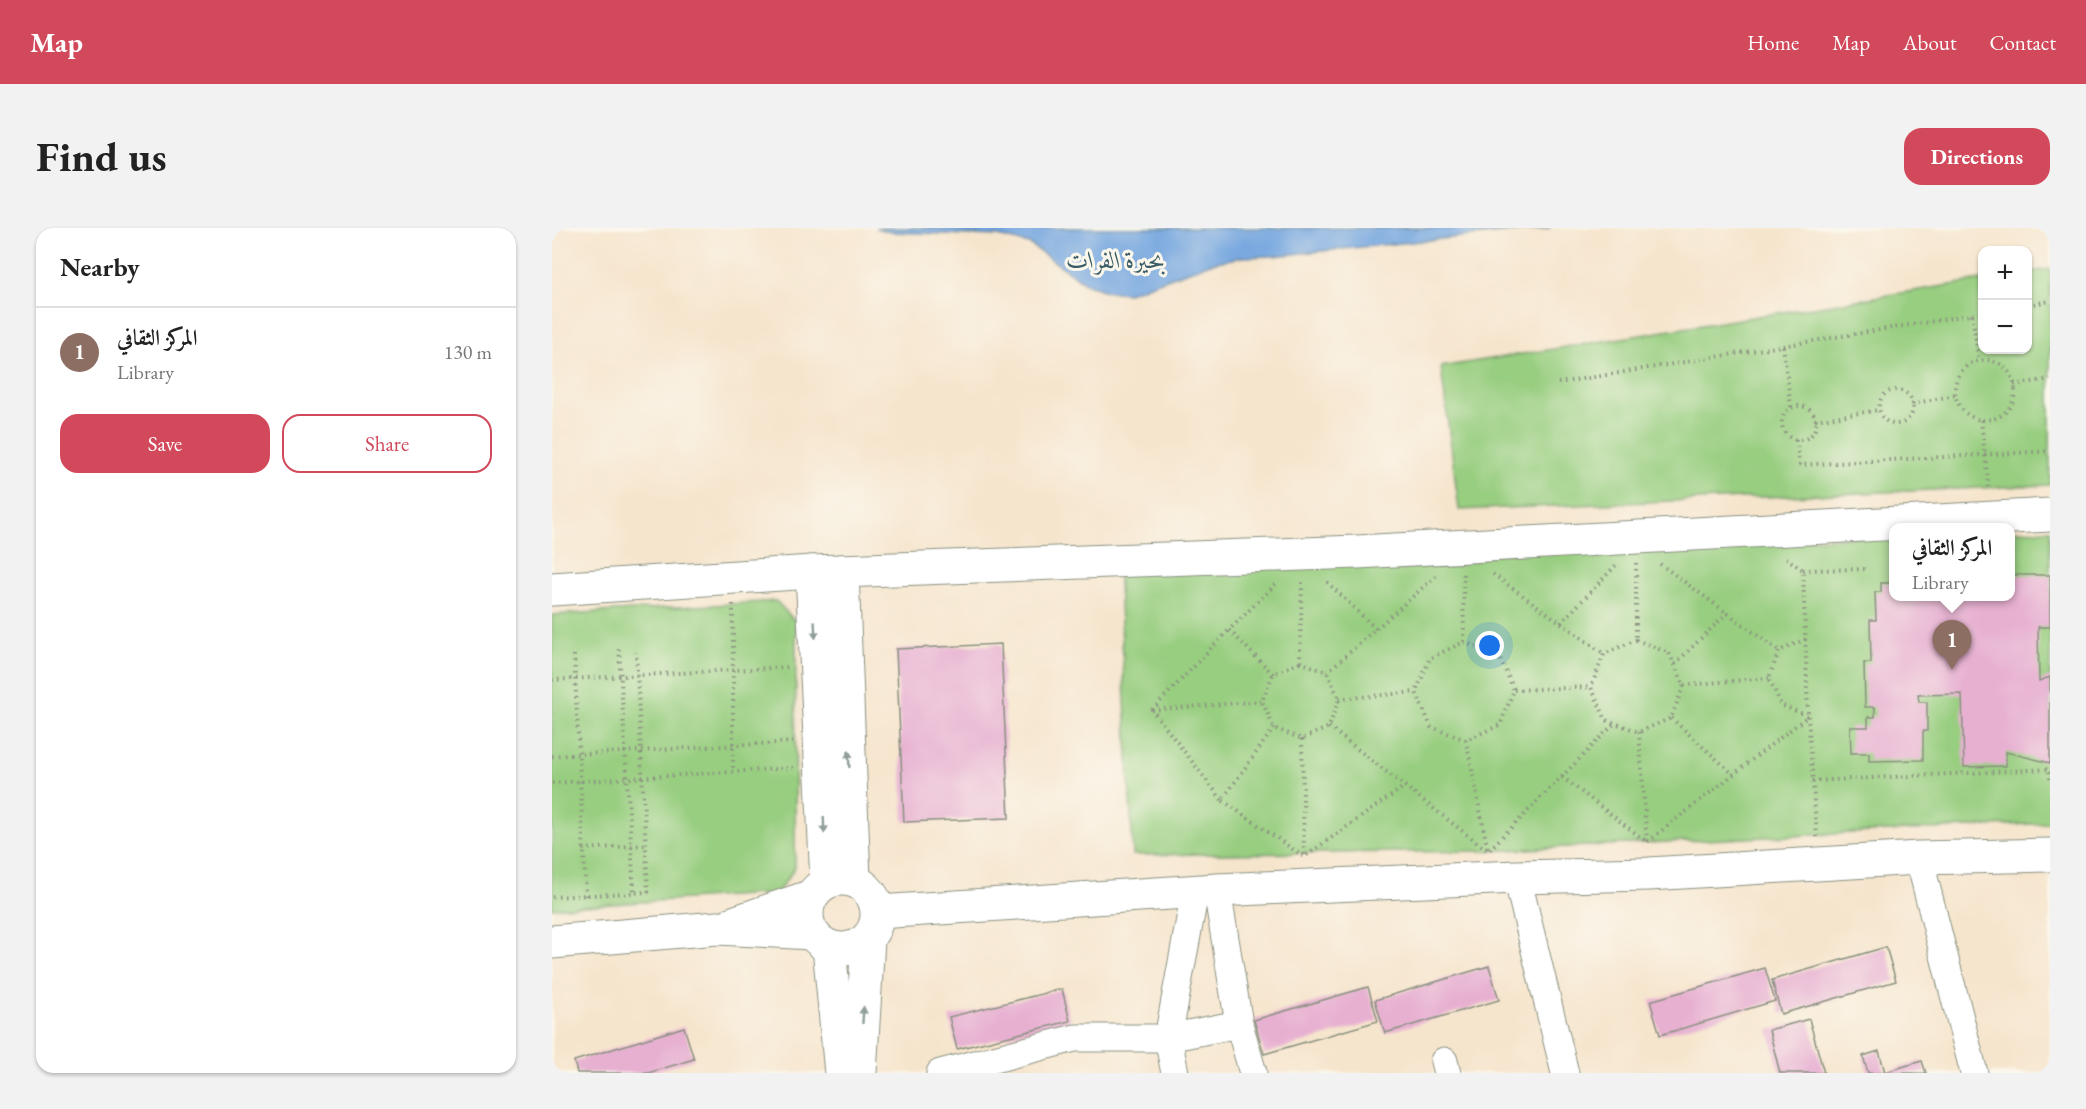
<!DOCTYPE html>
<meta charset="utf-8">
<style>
:root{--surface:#fff;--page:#f2f2f2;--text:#222;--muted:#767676;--line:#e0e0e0;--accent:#d1495b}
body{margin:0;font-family:"EB Garamond",Amiri,serif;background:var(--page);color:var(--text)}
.controls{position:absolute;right:18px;top:18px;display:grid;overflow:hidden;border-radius:12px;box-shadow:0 2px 4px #0004}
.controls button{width:54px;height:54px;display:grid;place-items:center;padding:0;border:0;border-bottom:2px solid var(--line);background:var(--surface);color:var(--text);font:30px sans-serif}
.you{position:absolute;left:938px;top:418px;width:21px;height:21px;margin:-15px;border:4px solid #fff;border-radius:50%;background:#1a73e8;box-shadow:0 0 0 9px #1a73e833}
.badge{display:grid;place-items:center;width:39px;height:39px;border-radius:50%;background:var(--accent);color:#fff;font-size:20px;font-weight:700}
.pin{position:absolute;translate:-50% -50px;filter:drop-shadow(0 2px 3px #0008)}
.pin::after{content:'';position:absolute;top:32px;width:21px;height:18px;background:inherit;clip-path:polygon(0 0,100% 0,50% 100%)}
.popup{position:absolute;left:1337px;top:295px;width:126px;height:78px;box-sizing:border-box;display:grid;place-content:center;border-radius:12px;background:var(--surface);filter:drop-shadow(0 2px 4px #0005);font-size:20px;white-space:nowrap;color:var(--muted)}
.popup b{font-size:22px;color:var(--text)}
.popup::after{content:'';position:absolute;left:50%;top:100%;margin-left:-12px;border:12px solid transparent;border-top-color:var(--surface)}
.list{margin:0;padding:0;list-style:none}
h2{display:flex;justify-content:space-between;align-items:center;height:78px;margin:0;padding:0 24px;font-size:26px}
h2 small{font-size:20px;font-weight:400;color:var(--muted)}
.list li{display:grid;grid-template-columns:39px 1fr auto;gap:18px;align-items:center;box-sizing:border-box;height:90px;padding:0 24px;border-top:2px solid var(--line)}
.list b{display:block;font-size:22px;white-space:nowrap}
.list p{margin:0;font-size:20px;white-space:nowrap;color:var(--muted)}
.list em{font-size:20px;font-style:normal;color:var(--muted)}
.actions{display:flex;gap:12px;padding:18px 24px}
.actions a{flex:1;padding:14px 0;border:2px solid var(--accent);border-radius:18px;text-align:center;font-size:21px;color:var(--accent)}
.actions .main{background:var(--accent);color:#fff}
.map{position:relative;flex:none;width:1498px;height:845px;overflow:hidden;border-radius:18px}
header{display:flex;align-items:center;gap:36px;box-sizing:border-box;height:84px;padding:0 30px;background:var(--accent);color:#fff}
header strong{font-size:28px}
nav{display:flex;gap:33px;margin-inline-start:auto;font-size:21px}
.intro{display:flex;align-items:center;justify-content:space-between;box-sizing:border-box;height:144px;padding:0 36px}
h1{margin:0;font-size:42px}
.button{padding:15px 27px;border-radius:18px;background:var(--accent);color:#fff;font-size:21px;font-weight:700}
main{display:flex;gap:36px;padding:0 36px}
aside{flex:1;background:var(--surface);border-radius:18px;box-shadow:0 2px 4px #0004}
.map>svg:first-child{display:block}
.green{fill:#98ce80;stroke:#5c865a;stroke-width:1.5}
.water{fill:#74a6df;stroke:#4a728a;stroke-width:1.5}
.building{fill:#e7b0d1}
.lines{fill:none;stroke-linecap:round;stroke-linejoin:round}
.minor-casing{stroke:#8a9180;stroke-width:29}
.secondary-casing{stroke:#8a9180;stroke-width:35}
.path{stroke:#8a9180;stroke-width:4;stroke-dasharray:1.5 4.5;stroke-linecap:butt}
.minor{stroke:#fff;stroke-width:27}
.secondary{stroke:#fff;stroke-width:33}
.oneway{fill:#8f9e9a}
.labels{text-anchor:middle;stroke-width:6;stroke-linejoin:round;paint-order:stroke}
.water-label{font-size:24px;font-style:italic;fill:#395c67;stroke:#fbf7ec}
</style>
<header>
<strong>Map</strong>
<nav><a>Home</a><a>Map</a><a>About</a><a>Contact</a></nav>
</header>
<div class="intro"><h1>Find us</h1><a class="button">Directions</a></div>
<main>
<aside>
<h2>Nearby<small></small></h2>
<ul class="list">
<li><span class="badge" style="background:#8d6e63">1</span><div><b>المركز الثقافي</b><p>Library</p></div><em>130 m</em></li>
</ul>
<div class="actions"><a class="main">Save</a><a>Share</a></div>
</aside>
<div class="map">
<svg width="1498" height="845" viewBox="0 0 1498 845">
<rect width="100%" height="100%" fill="#fbf7ec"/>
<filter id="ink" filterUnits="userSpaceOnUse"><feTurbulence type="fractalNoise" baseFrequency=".0167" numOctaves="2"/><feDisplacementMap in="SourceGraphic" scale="12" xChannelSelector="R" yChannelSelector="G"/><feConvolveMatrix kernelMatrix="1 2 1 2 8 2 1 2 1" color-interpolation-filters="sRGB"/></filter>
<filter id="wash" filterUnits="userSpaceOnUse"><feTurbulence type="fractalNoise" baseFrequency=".008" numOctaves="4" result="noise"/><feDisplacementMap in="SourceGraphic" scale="24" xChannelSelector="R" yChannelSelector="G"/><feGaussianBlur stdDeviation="1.35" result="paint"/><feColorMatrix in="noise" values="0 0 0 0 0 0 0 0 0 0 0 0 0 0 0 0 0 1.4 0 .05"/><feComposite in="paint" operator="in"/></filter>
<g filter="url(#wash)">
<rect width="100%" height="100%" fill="#f6e5cd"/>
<!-- green -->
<g class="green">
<polygon points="1498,41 1498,257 907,282 889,139 1430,52 1430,122 1476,122 1476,44"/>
<polygon points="1498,302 1498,595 936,623 581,627 566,337 1341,308 1342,368 1458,368 1459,303"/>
<polygon points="224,373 244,394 243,640 225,665 0,680 0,387"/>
</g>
<!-- water -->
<polygon class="water" points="323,0 999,0 721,28 690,29 659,35 576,65 553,63 533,55 477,16 446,8 338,4"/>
<g id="blocks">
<!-- building -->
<g class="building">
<polygon points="1458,347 1498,347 1498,399 1486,399 1487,453 1498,449 1498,535 1454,524 1454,538 1412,539 1410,466 1366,467 1367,474 1375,474 1375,503 1371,503 1371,532 1317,533 1317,525 1299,525 1298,499 1316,499 1316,489 1323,489 1323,479 1313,479 1312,435 1319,435 1318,392 1324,392 1323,364 1329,364 1329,355 1342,355 1342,368 1458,368"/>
<polygon points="449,416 457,590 352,594 344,421"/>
<polygon points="1334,719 1344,753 1229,786 1220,752"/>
<polygon points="937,738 947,772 833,805 823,772"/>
<polygon points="1213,740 1223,773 1108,807 1098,773"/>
<polygon points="816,759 826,793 712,826 702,792"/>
<polygon points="510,761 518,793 405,821 397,789"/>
<polygon points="1257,791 1272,845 1228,845 1217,802"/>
<polygon points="132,799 142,831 96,845 25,845 22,833"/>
<polygon points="1327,823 1333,844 1370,833 1374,845 1316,845 1311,828"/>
</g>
</g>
</g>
<g filter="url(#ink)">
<use href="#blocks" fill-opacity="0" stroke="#8a9180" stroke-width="1.5"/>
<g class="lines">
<defs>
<g id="minor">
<polyline points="1367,630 1422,845"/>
<polyline points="965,649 1013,845"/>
<polyline points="665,662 687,796 701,845"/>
<polyline points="892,833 895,845"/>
<polyline points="388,845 523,810 616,810 643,664"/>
<polyline points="623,845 616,810 687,796"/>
</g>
<g id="secondary">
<polyline points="290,343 302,652"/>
<polyline points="260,344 275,654"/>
<polyline points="0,361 260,344 805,324 1498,287"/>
<circle cx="290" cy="686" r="35"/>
<polyline points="326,684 665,662 965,649 1097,646 1367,630 1498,627"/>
<polyline points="181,695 260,668"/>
<polyline points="0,714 165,700 260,705"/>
<polyline points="277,719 289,845"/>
<polyline points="308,845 316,711"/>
</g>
</defs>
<!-- minor casing -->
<use href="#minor" class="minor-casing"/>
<!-- secondary casing -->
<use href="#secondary" class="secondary-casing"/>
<!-- path -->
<g class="path">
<polyline points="1476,77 1498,73"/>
<polyline points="1420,86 1427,133"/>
<polyline points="1231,118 1239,179"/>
<circle cx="1433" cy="162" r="30"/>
<polyline points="1006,155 1430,85"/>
<polyline points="1462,157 1498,151"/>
<circle cx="1344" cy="179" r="17"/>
<polyline points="1360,176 1403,167"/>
<circle cx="1247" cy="195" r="17"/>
<polyline points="1263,192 1327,182"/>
<polyline points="1429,192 1437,263"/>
<polyline points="1244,212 1248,237 1498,223"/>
<polyline points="1234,330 1251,342 1256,488 1229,477 1217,450 1227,423 1254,411"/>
<polyline points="1084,335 1084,412"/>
<polyline points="1108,336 1227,423"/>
<polyline points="1251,342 1317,341"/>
<polyline points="911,346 912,414"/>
<polyline points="941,346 1052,426"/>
<polyline points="775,354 824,401"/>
<polyline points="181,376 181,543"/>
<polyline points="1009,395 1064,337"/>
<polygon points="1084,412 1117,425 1132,457 1119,490 1087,504 1054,492 1039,459 1052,426"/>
<polygon points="912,414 947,428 962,462 948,497 914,512 879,499 864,464 878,430"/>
<polyline points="67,421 82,664"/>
<polyline points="22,427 34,668"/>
<polygon points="748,434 775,444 787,471 777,499 750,511 722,500 710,473 721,446"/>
<polyline points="748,434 750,354"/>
<polyline points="1123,436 1175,385"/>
<polyline points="775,444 884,348"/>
<polyline points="721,446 677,402 724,356"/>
<polyline points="0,452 237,439"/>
<polyline points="1132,457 1217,450"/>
<polyline points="962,462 1039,459"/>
<polyline points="787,471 864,464"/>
<polyline points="600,482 710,473"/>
<polyline points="1256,488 1265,610"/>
<polyline points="1119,490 1181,546"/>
<polyline points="777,499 936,623 1063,495"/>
<polyline points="722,500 670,572 752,629 853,558"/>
<polyline points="1087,504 1095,614"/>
<polyline points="750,511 752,630"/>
<polyline points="914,512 936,623"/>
<polyline points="0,528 241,514"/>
<polyline points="1010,549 1095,614 1256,488"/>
<polyline points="1260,553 1497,541 1498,551"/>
<polyline points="0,555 242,540"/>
<polyline points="670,572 600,482 677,402"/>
<polyline points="31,621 94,617"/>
<polyline points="0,669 96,664 84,424"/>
</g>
<!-- minor -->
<use href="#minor" class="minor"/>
<!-- secondary -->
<use href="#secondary" class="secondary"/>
</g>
<!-- one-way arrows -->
<defs><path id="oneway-solid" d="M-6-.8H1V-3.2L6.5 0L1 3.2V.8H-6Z" transform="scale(1.5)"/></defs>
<g class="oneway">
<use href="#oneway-solid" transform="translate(263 402) rotate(87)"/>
<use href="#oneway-solid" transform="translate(297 531) rotate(-92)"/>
<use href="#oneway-solid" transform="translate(272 597) rotate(88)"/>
<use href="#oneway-solid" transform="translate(311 787) rotate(-86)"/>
</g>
</g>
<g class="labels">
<!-- water labels -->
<g class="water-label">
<text x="564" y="40">بحيرة الفرات</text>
</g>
</g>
</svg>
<div class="controls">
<button>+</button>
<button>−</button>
</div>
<div class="you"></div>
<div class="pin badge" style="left:1400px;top:442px;background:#8d6e63">1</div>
<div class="popup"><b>المركز الثقافي</b>Library</div>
</div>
</main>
